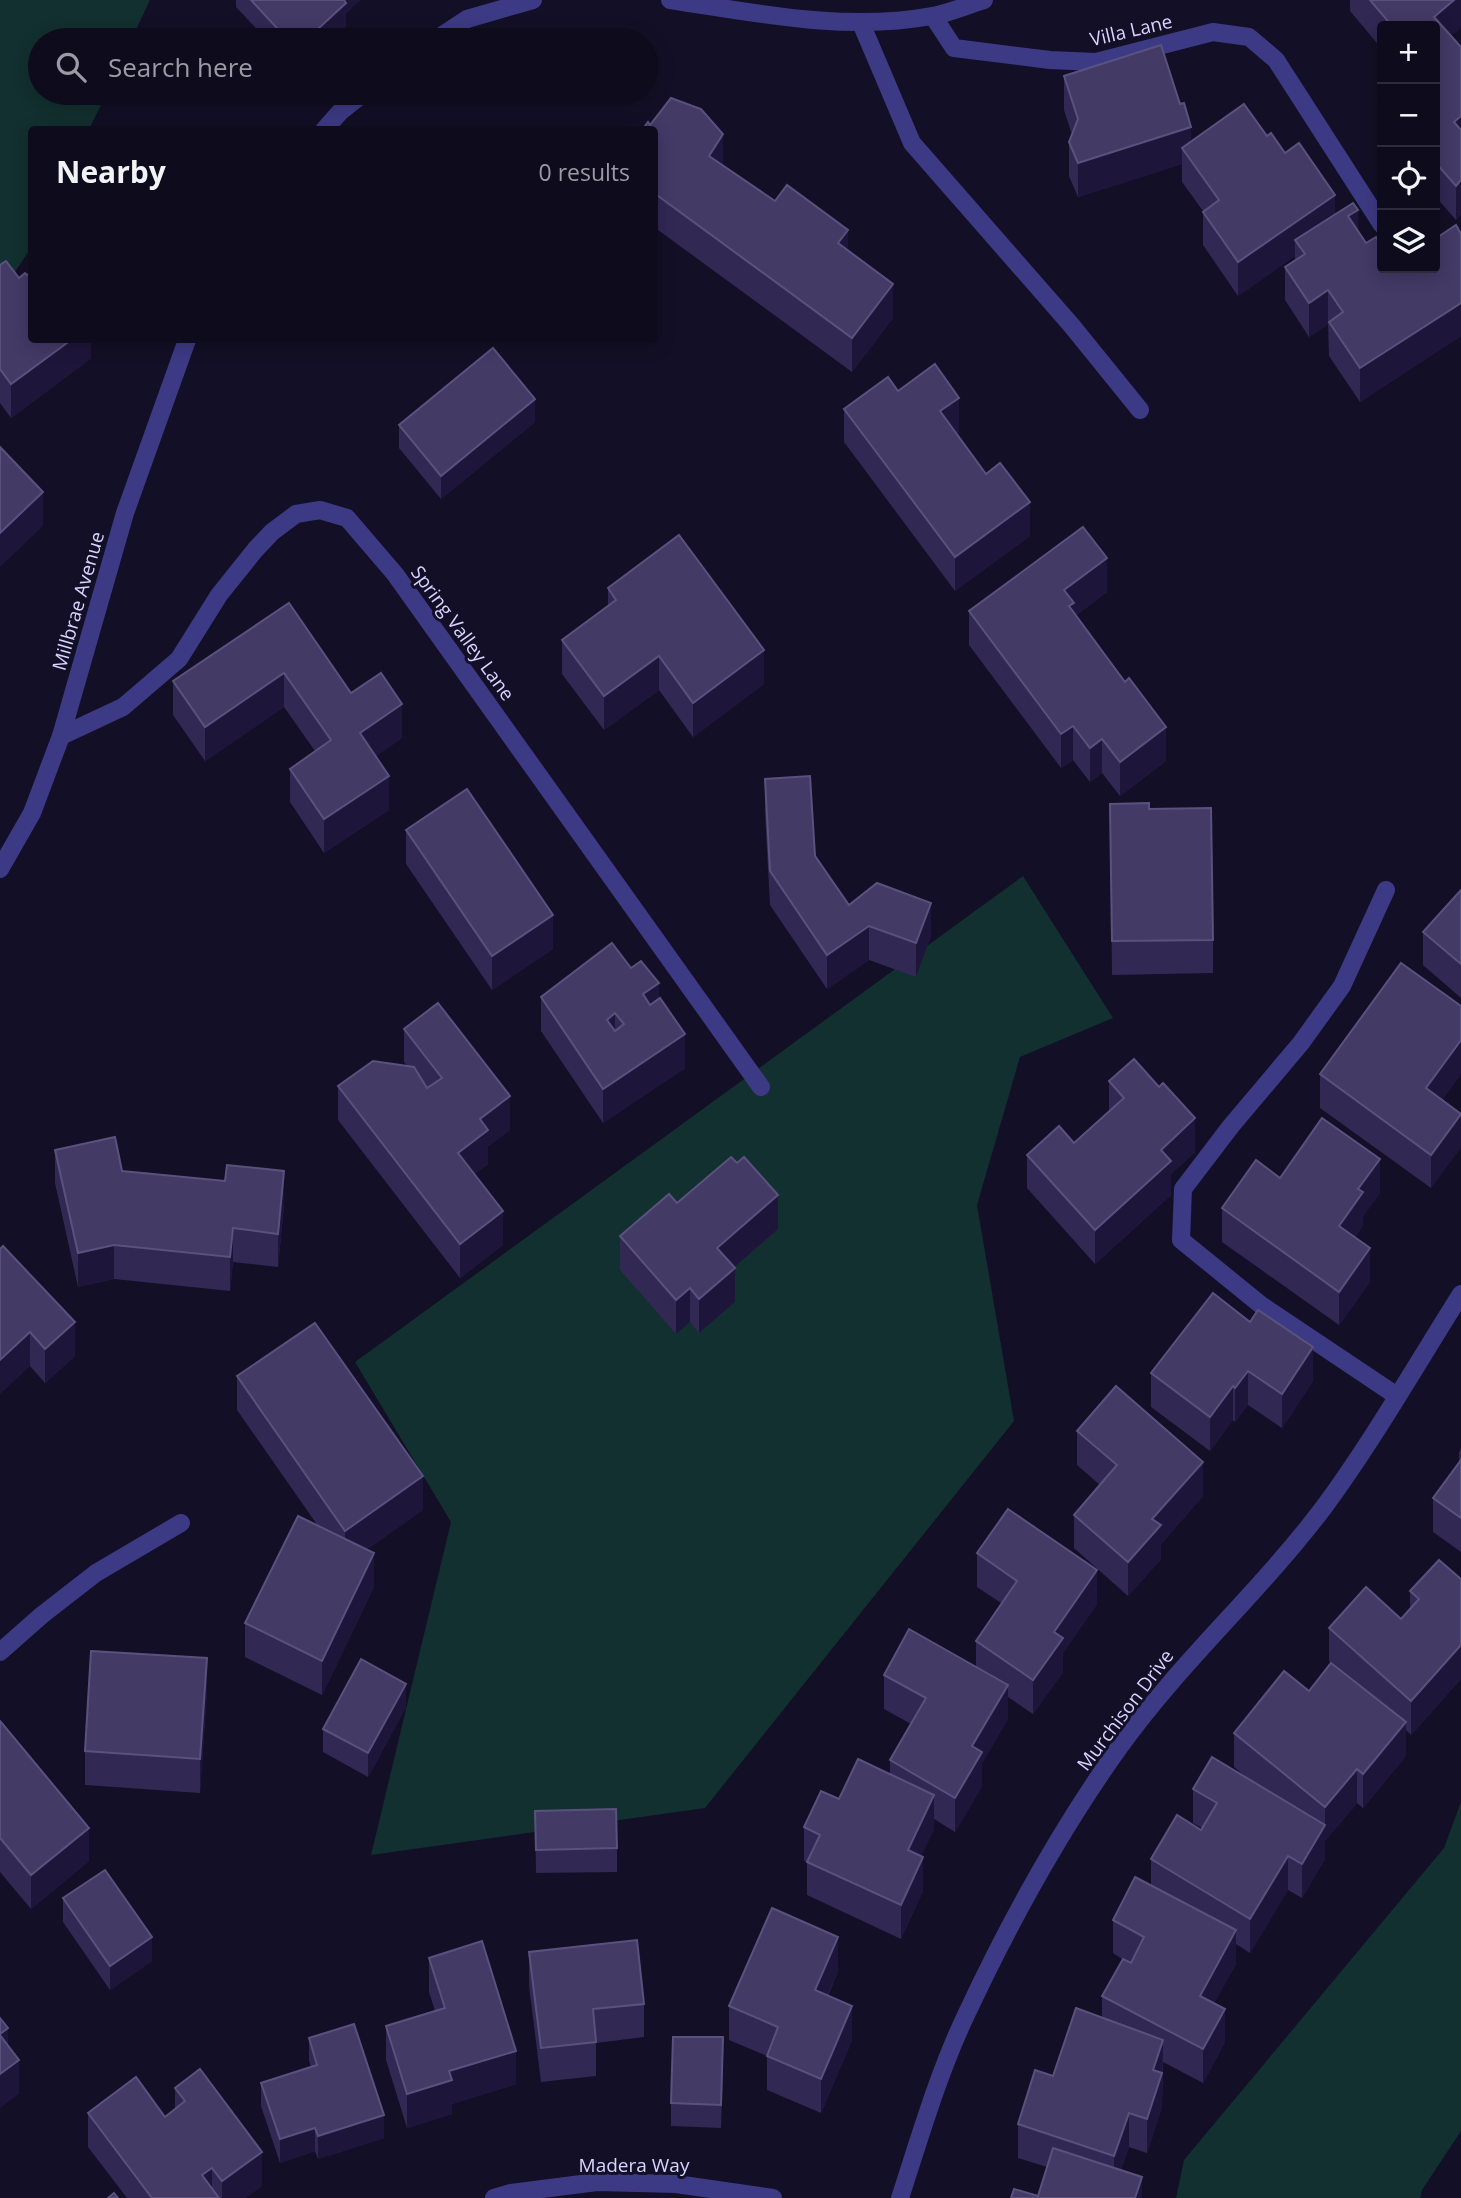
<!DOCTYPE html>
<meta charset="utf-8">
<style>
:root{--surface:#0e0b1c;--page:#1c1929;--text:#f1f3f6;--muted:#9b9ba3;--line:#2e2b3b}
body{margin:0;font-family:"Open Sans",sans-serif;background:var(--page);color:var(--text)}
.controls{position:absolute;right:21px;top:21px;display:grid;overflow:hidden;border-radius:7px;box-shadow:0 4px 18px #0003}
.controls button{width:63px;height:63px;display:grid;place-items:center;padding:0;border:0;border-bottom:2px solid var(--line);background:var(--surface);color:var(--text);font:35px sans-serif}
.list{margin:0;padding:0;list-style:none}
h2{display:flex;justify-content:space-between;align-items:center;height:91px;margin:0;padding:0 28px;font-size:30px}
h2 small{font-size:23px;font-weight:400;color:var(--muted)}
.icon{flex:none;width:38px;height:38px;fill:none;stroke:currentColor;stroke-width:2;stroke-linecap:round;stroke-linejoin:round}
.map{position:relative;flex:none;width:1461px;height:2198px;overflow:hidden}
.search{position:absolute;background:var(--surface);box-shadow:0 4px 18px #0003;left:28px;top:28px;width:630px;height:77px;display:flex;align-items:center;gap:18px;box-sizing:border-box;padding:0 24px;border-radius:38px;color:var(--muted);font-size:26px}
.panel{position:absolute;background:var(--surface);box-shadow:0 4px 18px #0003;left:28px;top:126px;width:630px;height:217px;border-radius:7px}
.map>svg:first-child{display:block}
.green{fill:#12302f}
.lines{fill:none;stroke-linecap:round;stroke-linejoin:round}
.minor{stroke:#3d3a85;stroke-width:18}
.wall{fill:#312854}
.shaded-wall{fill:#1d163a}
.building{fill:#433a66;stroke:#5a527e;stroke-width:2;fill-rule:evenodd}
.labels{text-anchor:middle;stroke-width:6;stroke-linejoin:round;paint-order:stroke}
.street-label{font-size:19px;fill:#d9d4ff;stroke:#130f26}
</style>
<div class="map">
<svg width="1461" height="2198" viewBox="0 0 1461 2198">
<rect width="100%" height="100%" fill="#130f26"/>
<!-- green -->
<g class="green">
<polygon points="0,0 150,0 131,40 40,40 40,93 107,93 89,129 32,130 31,248 0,294"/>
<polygon points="1023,876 1113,1018 1020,1057 977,1205 1014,1421 705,1808 371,1855 451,1522 355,1362"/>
<polygon points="1461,1802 1461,2131 1422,2190 1420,2198 1176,2198 1184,2160 1444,1848"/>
</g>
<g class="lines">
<!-- minor -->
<g class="minor">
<path d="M670 0C757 13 845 32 932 16 950 13 967 5 984 0"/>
<polyline points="933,16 954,48 1050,60 1096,62 1213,32 1249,37 1276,60 1382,225"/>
<polyline points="861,23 912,143 1072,326 1140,410"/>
<polyline points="435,40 467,19 533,0"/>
<polyline points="324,130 340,112 364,93"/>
<polyline points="61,736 123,707 179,659 219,595 255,550 272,532 296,514 320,510 347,518 395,574 761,1087"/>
<polyline points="0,869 32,813 61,736 125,513 187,340"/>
<polyline points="1386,890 1342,986 1301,1043 1231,1126 1183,1189 1181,1240 1261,1305 1397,1396"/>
<polyline points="0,1652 42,1615 96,1573 181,1523"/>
<polyline points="494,2198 511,2193 597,2182 676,2184 773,2198"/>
<path d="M900 2198C920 2137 938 2074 966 2015 1009 1923 1059 1832 1118 1749 1180 1662 1260 1592 1324 1507 1374 1439 1416 1365 1461 1294"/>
</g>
</g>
<!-- wall -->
<g class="wall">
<polygon points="236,0 360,0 346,13 346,26 331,40 267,40 236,7"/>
<polygon points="1350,0 1461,0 1451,36 1461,47 1461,214 1456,220 1435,196 1435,26 1382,26 1382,49 1350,11"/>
<polygon points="1382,53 1382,94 1378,90 1378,56"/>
<polygon points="1064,76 1191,141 1267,136 1285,153 1335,214 1358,231 1382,268 1461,234 1461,336 1360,402 1329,356 1328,324 1309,337 1285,300 1285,267 1295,260 1295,256 1238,296 1203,245 1203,211 1182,182 1182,164 1078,197 1069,176 1069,142 1072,135 1064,110"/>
<polygon points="1382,99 1382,142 1378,137 1378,103"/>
<polygon points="654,130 723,165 848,250 893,318 852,372 654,227"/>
<polygon points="0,265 19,278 27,275 91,340 91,358 11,418 0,403"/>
<polygon points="898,391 959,432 956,434 1030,536 955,591 844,442 844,409"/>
<polygon points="535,422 441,499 399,448 399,425"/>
<polygon points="608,588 764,684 693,737 659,690 604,730 562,674 562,640 608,606"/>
<polygon points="1107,592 1076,615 1166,761 1120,796 1102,773 1090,782 1073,760 1061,768 969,645 969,611"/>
<polygon points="289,603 351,693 402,738 376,756 389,810 324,853 290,802 290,769 315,751 284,707 205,761 173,715 173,681"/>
<polygon points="765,779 849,905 931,936 916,977 869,960 827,989 770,905 765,813"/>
<polygon points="1110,804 1149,809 1213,940 1213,973 1112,975"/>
<polygon points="406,830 553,949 492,990 406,864"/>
<polygon points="1461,890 1461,998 1423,965 1423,932"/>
<polygon points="631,968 659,999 685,1068 603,1123 541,1031 541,997"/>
<polygon points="1461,1006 1461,1074 1442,1100 1431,1188 1320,1108 1320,1074"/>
<polygon points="404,1029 510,1130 488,1146 488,1164 474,1174 503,1245 460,1278 338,1120 338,1086 407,1066 404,1062"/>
<polygon points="1109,1081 1195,1152 1171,1174 1171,1195 1095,1264 1027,1188 1027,1155 1074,1143 1109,1112"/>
<polygon points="55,1150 122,1171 284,1205 278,1267 233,1262 230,1291 114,1279 78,1287 55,1183"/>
<polygon points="1280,1178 1380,1193 1363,1216 1363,1225 1355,1237 1370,1282 1339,1325 1222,1242 1222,1208"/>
<polygon points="677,1203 778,1229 734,1267 735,1302 699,1333 690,1322 676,1334 620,1270 620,1236"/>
<polygon points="0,1249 75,1356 45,1383 30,1366"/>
<polygon points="1213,1293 1313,1381 1282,1428 1248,1405 1235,1422 1233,1420 1210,1451 1151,1407 1151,1373"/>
<polygon points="237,1376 423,1510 367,1549 374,1587 322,1695 245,1657 245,1623 318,1526 237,1410"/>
<polygon points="1077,1431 1203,1496 1161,1544 1161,1559 1128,1596 1074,1548 1074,1515 1100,1485 1077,1465"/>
<polygon points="1461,1449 1461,1552 1433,1532 1433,1498 1459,1462 1459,1452"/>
<polygon points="977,1553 1097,1604 1063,1653 1063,1672 1033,1714 1008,1697 1008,1719 982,1763 982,1786 955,1832 934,1819 934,1829 921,1856 923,1891 901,1939 807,1895 807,1862 804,1861 804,1827 839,1799 890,1774 890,1760 911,1724 884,1709 884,1675 976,1667 976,1641 1001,1603 977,1587"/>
<polygon points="1461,1579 1461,1679 1411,1735 1406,1730 1406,1756 1363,1808 1357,1803 1325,1841 1325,1859 1302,1898 1288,1890 1250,1953 1236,1944 1236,1964 1214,2003 1225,2042 1203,2083 1163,2062 1162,2107 1147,2153 1129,2147 1121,2170 1142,2198 1038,2196 1047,2167 1018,2158 1018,2124 1053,2076 1102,2017 1102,1996 1122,1959 1113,1953 1113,1920 1151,1885 1151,1859 1201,1830 1202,1828 1193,1823 1193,1789 1248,1779 1234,1767 1234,1733 1309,1691 1331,1663 1329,1661 1329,1628 1401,1619 1410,1609 1410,1591"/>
<polygon points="207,1692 200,1793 85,1785 85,1751"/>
<polygon points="406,1707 368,1777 323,1752 323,1729"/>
<polygon points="0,1721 89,1861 31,1909 0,1872"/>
<polygon points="535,1811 617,1848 617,1872 536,1873"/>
<polygon points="63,1898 152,1961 110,1990 63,1922"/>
<polygon points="529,1952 644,2004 644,2037 596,2043 596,2076 541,2082 529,1986"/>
<polygon points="429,1958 516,2084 452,2104 452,2114 407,2128 386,2060 386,2026 435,2011 429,1992"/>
<polygon points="838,1971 828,1996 852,2040 821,2113 767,2090 767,2056 729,2040 729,2006"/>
<polygon points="309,2038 384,2138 318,2159 315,2151 280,2163 261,2106 261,2083 311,2067 309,2061"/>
<polygon points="723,2061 721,2128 671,2126 671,2103"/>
<polygon points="175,2088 262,2186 245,2198 127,2198 88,2147 88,2113 165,2117 175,2109"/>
</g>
<!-- shaded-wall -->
<g class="shaded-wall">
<polygon points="340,0 360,0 346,13 346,26 331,40 306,40"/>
<polygon points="1454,0 1461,0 1461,28 1435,50 1434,17"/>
<polygon points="1461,116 1461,150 1454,122"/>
<polygon points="1191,127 1191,161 1182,148 1182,164 1078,197 1078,163"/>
<polygon points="723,134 723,168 709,156"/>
<polygon points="1461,180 1461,214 1456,220 1456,186"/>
<polygon points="1335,195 1335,229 1295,240 1295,256 1238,296 1238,262"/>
<polygon points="1358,210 1358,244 1348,216"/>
<polygon points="848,230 848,264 838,243"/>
<polygon points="893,284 893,318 852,372 852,338"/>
<polygon points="1328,290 1328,324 1309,337 1309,303"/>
<polygon points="1461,303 1461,336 1360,402 1360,368"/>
<polygon points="71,340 91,340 91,358 11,418 11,384"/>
<polygon points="959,398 959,432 940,445 940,411"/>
<polygon points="535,399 535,422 441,499 441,476"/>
<polygon points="43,492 43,526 0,567 0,533"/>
<polygon points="1030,502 1030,536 955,591 955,557"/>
<polygon points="1107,558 1107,592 1074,616 1064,590"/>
<polygon points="764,650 764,684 693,737 693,703"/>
<polygon points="659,656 659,690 604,730 604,696"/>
<polygon points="284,673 284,707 205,761 205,727"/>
<polygon points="402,704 402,738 360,767 360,733"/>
<polygon points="1073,726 1073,760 1061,768 1061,734"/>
<polygon points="1166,727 1166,761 1120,796 1120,762"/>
<polygon points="1102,739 1102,773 1090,782 1090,748"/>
<polygon points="389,776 389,810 324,853 324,819"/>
<polygon points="931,903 931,936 916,977 916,943"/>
<polygon points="553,915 553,949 492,990 492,956"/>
<polygon points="869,926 869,960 827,989 827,955"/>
<polygon points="659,983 659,1017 643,994"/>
<polygon points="615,1013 615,1047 607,1020"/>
<polygon points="685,1034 685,1068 603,1123 603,1089"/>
<polygon points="1461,1040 1461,1074 1426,1122 1426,1088"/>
<polygon points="510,1096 510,1130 488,1146 488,1164 458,1187 458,1153 480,1119"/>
<polygon points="1461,1114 1461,1148 1431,1188 1431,1155"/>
<polygon points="1195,1118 1195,1152 1171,1174 1171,1195 1095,1264 1095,1230 1161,1150"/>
<polygon points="1380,1159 1380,1193 1363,1216 1363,1225 1339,1260 1339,1226 1358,1189"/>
<polygon points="284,1171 284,1205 278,1267 278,1234"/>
<polygon points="778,1195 778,1229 717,1282 717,1248"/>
<polygon points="503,1211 503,1245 460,1278 460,1244"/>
<polygon points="233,1228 233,1262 230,1291 230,1257"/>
<polygon points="114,1245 114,1279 78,1287 78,1253"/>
<polygon points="1370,1248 1370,1282 1339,1325 1339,1292"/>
<polygon points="735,1268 735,1302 699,1333 699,1299"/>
<polygon points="690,1288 690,1322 676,1334 676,1300"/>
<polygon points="75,1322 75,1356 45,1383 45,1349"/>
<polygon points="30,1332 30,1366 0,1394 0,1360"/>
<polygon points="1313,1347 1313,1381 1282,1428 1282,1394"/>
<polygon points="1248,1371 1248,1405 1235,1422 1235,1388"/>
<polygon points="1233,1386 1233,1420 1210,1451 1210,1417"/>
<polygon points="1203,1462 1203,1496 1161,1544 1161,1559 1128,1596 1128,1562 1152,1519"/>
<polygon points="423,1476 423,1510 345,1564 345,1531"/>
<polygon points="374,1553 374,1587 322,1695 322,1661"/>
<polygon points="1097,1570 1097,1604 1063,1653 1063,1672 1033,1714 1033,1680 1054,1632"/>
<polygon points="1461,1645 1461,1679 1411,1735 1411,1701"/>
<polygon points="207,1658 207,1692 200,1793 200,1759"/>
<polygon points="406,1684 406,1707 368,1777 368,1753"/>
<polygon points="1008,1685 1008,1719 982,1763 982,1786 955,1832 955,1798 972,1746"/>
<polygon points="1406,1722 1406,1756 1363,1808 1363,1774"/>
<polygon points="1357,1769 1357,1803 1325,1841 1325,1859 1302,1898 1302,1864 1325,1825 1325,1807"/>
<polygon points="934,1795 934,1829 908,1884 908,1850"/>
<polygon points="89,1828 89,1861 31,1909 31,1875"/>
<polygon points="1288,1856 1288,1890 1250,1953 1250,1919"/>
<polygon points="923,1857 923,1891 901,1939 901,1905"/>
<polygon points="1236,1930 1236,1964 1200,2029 1200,1996"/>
<polygon points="152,1937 152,1961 110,1990 110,1966"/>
<polygon points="838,1937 838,1971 815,2024 815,1990"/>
<polygon points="852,2006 852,2040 821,2113 821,2079"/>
<polygon points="1225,2009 1225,2042 1203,2083 1203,2049"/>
<polygon points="8,2028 8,2062 0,2034"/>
<polygon points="1163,2040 1162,2107 1147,2153 1147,2119 1153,2070"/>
<polygon points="516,2051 516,2084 452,2104 452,2114 407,2128 407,2094 449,2071"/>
<polygon points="19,2060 19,2094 0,2108 0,2074"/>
<polygon points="1129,2113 1129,2147 1114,2190 1114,2156"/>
<polygon points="384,2115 384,2138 318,2159 318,2136"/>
<polygon points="315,2128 315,2151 280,2163 280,2139"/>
<polygon points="262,2152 262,2186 245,2198 222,2198 222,2181"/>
<polygon points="212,2168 212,2198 202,2175"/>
<polygon points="1142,2177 1142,2198 1135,2198"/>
</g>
<!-- building -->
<g class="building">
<polygon points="251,0 344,0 346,3 306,40 288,40"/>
<polygon points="1370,0 1454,0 1434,17 1461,47 1461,116 1454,122 1461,130 1461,180 1456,186 1435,162 1435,26 1392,26"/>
<polygon points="1161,45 1180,104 1184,103 1191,127 1078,163 1069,142 1078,119 1064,76"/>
<polygon points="671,98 701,109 723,134 709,156 775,201 787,185 848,230 838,243 893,284 852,338 654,193 654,130 642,130 648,122 650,125"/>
<polygon points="1382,99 1382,108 1378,103"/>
<polygon points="1244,104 1267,136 1271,133 1285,153 1299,143 1335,195 1238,262 1203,212 1219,200 1182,148"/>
<polygon points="1353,203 1358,210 1348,216 1366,243 1376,237 1382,247 1382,268 1435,268 1435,239 1456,225 1461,234 1461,303 1360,368 1329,322 1343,312 1328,290 1309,303 1285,267 1305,254 1295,240"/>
<polygon points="6,261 19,278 25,273 27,275 32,272 32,340 71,340 11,384 0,369 0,265"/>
<polygon points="493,348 535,399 441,476 399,425"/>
<polygon points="935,364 959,398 940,411 986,474 1000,463 1030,502 955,557 844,409 888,377 898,391"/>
<polygon points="0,447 43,492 0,533"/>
<polygon points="1083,527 1107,558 1064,590 1074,603 1069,606 1125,682 1129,678 1166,727 1120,762 1102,739 1090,748 1073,726 1061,734 969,611"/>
<polygon points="679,535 764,650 693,703 659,656 604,696 562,640 616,600 608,588"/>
<polygon points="289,603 351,693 381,673 402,704 360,733 389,776 324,819 290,769 331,740 284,673 205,727 173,681"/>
<polygon points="810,776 815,856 849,905 877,883 931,903 916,943 869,926 827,955 770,871 765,779"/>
<polygon points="467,789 553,915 492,956 406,830"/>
<polygon points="1149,803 1149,809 1211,808 1213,940 1112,941 1110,804"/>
<polygon points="1461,890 1461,964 1423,932"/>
<path d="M612 943 631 968 641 961 659 983 643 994 650 1005 660 998 685 1034 603 1089 541 997ZM615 1013 624 1024 615 1031 607 1020Z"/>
<polygon points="1401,963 1461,1006 1461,1040 1426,1088 1461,1114 1431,1155 1320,1074"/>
<polygon points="438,1003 510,1096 480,1119 488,1130 458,1153 503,1211 460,1244 338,1086 373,1061 414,1067 427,1088 442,1078 404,1029"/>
<polygon points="1134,1059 1159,1087 1163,1083 1195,1118 1161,1150 1171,1161 1095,1230 1027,1155 1059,1126 1074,1143 1124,1098 1109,1081"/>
<polygon points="1322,1118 1380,1159 1358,1189 1363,1192 1339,1226 1370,1248 1339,1292 1222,1208 1256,1160 1280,1178"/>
<polygon points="115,1137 122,1171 225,1181 227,1165 284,1171 278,1234 233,1228 230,1257 114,1245 78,1253 55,1150"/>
<polygon points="731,1157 737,1163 744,1157 778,1195 717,1248 735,1268 699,1299 690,1288 676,1300 620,1236 669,1194 677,1203"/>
<polygon points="3,1246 75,1322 45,1349 30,1332 0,1360 0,1249"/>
<polygon points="1213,1293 1250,1322 1258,1310 1313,1347 1282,1394 1248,1371 1235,1388 1233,1386 1210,1417 1151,1373"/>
<polygon points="315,1323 423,1476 345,1531 237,1376"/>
<polygon points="1116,1386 1203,1462 1152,1519 1161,1525 1128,1562 1074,1515 1117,1465 1077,1431"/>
<polygon points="1461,1460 1461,1518 1433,1498"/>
<polygon points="1008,1509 1097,1570 1054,1632 1063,1638 1033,1680 976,1641 1017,1581 977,1553"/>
<polygon points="298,1516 374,1553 322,1661 245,1623"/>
<polygon points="1439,1560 1461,1579 1461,1645 1411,1701 1329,1628 1366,1587 1401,1619 1419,1599 1410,1591"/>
<polygon points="909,1629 1008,1685 972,1746 982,1752 955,1798 890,1760 926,1698 884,1675"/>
<polygon points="91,1651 207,1658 200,1759 85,1751"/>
<polygon points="361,1659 406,1684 368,1753 323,1729"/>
<polygon points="1331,1663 1406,1722 1363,1774 1357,1769 1325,1807 1234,1733 1284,1671 1309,1691"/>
<polygon points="0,1721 89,1828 31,1875 0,1838"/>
<polygon points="1212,1757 1325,1825 1302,1864 1288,1856 1250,1919 1151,1859 1177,1815 1201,1830 1217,1803 1193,1789"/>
<polygon points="858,1759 934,1795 908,1850 923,1857 901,1905 807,1862 820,1835 804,1827 821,1791 839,1799"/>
<polygon points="616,1809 617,1848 536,1850 535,1811"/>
<polygon points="105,1870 152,1937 110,1966 63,1898"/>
<polygon points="1135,1877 1236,1930 1200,1996 1225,2009 1203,2049 1102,1996 1123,1959 1131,1963 1144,1937 1113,1920"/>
<polygon points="772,1908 838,1937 815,1990 852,2006 821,2079 767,2056 778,2027 729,2006"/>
<polygon points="637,1940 644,2004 593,2009 596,2042 541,2048 529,1952"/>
<polygon points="482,1941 516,2051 449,2071 452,2080 407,2094 386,2026 445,2008 429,1958"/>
<polygon points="1076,2008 1163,2040 1153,2070 1162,2073 1147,2119 1129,2113 1114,2156 1018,2124 1035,2070 1053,2076"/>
<polygon points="0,2018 8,2028 0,2034"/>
<polygon points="354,2024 384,2115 318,2136 315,2128 280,2139 261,2083 317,2065 309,2038"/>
<polygon points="0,2035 19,2060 0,2074"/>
<polygon points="673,2037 723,2037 721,2105 671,2103"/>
<polygon points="200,2069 262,2152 222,2181 212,2168 202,2175 219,2198 152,2198 88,2113 136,2077 165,2117 185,2101 175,2088"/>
<polygon points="1053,2148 1142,2177 1135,2198 1011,2198 1014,2189 1038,2196"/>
<polygon points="114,2193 118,2198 108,2198"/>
</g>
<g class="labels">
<!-- street labels -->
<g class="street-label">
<text transform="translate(1131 30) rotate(-13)" y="7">Villa Lane</text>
<text transform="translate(78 601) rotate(-74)" y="7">Millbrae Avenue</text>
<text transform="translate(463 633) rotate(54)" y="7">Spring Valley Lane</text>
<text transform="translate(1125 1710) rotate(-53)" y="7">Murchison Drive</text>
<text x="634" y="2172">Madera Way</text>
</g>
</g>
</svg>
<div class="controls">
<button>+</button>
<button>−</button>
<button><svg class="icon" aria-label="locate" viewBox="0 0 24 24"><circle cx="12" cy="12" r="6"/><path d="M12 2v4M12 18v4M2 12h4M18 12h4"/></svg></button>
<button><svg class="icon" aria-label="layers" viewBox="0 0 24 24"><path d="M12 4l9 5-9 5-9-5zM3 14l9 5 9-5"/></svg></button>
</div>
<div class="search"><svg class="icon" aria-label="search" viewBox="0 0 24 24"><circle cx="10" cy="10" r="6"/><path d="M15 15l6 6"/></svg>Search here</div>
<section class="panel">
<h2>Nearby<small>0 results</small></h2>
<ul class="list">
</ul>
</section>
</div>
